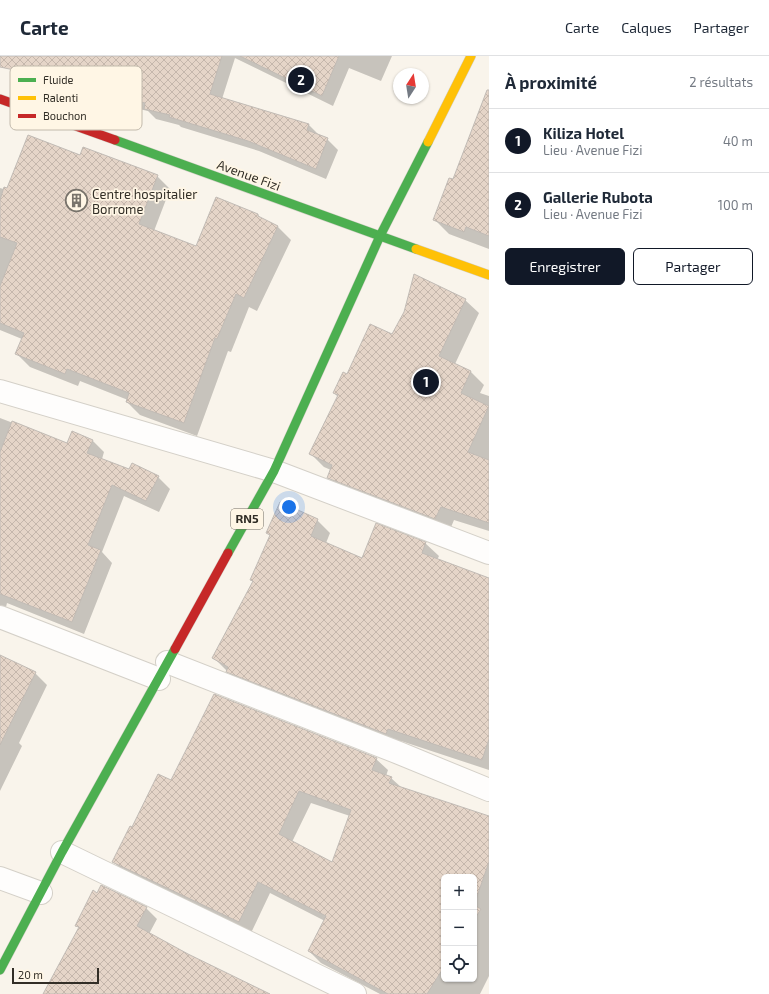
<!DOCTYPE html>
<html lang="fr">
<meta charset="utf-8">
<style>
:root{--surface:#fff;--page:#f2f2f3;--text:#1f2937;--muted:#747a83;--line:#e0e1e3;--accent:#111827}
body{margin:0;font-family:"Exo 2",sans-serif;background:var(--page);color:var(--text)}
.controls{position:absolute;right:12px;bottom:12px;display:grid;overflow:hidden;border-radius:6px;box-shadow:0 1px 3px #0004}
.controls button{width:36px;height:36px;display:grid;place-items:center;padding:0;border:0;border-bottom:1px solid var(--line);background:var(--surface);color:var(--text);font:20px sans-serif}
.compass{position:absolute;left:393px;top:12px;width:36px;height:36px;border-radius:50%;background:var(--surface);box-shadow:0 1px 3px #0004;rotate:12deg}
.scale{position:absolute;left:12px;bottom:10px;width:87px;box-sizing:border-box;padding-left:4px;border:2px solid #322e26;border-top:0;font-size:11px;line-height:14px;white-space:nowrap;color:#322e26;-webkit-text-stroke:3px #fff6e5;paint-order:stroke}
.you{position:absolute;left:289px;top:451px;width:14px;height:14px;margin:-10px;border:3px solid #fff;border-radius:50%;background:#1a73e8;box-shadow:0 0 0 6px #1a73e833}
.badge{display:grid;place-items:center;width:26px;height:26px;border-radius:50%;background:var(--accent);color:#fff;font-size:13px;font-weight:700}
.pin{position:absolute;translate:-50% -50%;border:2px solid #fff;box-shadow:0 1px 4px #0006}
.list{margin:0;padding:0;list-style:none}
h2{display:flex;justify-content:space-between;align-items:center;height:52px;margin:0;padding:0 16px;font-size:17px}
h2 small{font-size:13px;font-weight:400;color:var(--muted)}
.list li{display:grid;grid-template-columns:26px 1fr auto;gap:12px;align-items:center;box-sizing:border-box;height:64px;padding:0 16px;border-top:1px solid var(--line)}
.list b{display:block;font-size:15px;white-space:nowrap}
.list p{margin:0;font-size:13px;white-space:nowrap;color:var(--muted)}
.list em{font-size:13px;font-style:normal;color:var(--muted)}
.actions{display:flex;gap:8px;padding:12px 16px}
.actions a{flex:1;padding:9px 0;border:1px solid var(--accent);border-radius:6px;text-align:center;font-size:14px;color:var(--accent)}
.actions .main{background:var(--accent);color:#fff}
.icon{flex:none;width:22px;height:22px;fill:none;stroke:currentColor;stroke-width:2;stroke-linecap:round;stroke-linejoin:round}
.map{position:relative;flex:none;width:489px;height:938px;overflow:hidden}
header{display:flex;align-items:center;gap:24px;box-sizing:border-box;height:56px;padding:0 20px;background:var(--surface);border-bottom:1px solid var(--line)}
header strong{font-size:19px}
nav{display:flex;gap:22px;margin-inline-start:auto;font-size:14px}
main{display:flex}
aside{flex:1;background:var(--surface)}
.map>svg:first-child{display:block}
.shadow{fill:#0003;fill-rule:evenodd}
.building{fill:url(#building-cross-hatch);stroke:#c1bbb5;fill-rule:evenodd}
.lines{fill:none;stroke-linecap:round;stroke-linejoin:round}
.street-casing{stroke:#d4d0c8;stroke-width:24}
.fast-casing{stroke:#d4d0c8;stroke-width:10}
.slow-casing{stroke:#d4d0c8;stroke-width:10}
.jam-casing{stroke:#d4d0c8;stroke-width:10}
.street{stroke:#fefdfc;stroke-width:22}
.fast{stroke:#4caf50;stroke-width:9}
.slow{stroke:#ffc107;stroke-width:9}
.jam{stroke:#c62828;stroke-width:9}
.labels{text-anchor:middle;stroke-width:3.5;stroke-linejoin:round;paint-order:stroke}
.shield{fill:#fff6e5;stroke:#706a5f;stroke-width:1}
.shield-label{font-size:12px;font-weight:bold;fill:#322e26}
.street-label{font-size:13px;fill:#322e26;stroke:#fff6e5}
.poi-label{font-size:13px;fill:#322e26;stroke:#fff6e5;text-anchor:start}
.key{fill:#fff6e5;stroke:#c2baac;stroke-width:1}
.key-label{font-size:11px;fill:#322e26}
</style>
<header>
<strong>Carte</strong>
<nav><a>Carte</a><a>Calques</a><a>Partager</a></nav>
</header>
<main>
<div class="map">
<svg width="489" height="938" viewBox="0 0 489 938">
<defs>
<pattern id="building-cross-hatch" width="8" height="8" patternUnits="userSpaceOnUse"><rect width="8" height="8" fill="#e5d5c8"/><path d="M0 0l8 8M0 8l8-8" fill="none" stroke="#c5b7ac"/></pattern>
</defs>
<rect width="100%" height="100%" fill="#f9f4eb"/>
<!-- shadow -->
<g class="shadow">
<polygon points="0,0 392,0 381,25 349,12 333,50 235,2 222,43 309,69 320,80 327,83 338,94 326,123 259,95 181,71 179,69 156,63 148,55 121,49 83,37 18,21 8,11 0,8"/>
<polygon points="489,80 489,193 449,178 435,164 453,125"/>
<polygon points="80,101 157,120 170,133 154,175 196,191 258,159 263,164 278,171 291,184 257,255 249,251 231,296 228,295 197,380 140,359 127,346 128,344 80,325 78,330 30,311 17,298 22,283 0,274 0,132 7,134"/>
<polygon points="465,244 479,257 455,308 471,316 484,329 480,337 489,340 489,475 454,464 449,476 341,435 328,421 331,414 324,411 311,398 338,341 334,337 348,319 392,280"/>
<polygon points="0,362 68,388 92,384 104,396 102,403 129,414 158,421 170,433 159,456 124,440 102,496 112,507 84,578 7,547 6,551 0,549"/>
<polygon points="317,464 330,477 326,487 362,503 425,487 439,500 437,504 489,523 489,714 401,685 399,691 240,628 213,601 254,526 251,524 271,480 268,477"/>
<polygon points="0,600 35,617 47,629 19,687 22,690 0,735"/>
<path d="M376 703 388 714 386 720 391 722 402 732 489 762V920L480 938H380L321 907 309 895 325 865 270 837 251 877 125 818 114 806 132 772 172 726ZM311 747 350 760 333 807 292 786ZM444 821H474V923H444Z"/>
<polygon points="98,838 146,852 157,863 149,878 264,938 44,938 79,872 77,869"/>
</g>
<!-- building -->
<g class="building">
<polygon points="0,0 222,0 210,38 309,68 307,74 328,82 316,113 248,85 169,61 170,59 144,53 145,47 109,38 71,26 0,11"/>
<polygon points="240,0 339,0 322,40"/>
<polygon points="487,34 489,34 489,180 466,171 464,176 433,164 449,122 453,123"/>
<polygon points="28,79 80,99 83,91 158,119 139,168 196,190 216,141 258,158 258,160 278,170 244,242 236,238 217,283 215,282 184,367 126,346 129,337 67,313 65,318 15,298 24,277 0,267 0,230 17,187 0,181 0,144 4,131 7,132"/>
<polygon points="414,218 466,243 439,300 471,315 461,337 489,350 468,396 489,404 489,467 441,451 435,463 327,422 332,409 309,398 338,339 333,337 343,316 347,318 370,268 392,278 404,256"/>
<polygon points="12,365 67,387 72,375 93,384 87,397 129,413 132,407 159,420 146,445 112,429 88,489 101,494 72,566 0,538 0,396"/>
<polygon points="280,446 318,463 311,480 362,502 376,467 426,486 422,497 489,522 489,683 482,704 388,673 386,678 226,616 228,611 212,602 253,525 250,524 270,479 266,477"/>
<polygon points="0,599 36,616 0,689"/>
<path d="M214 638 377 702 372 714 392 721 389 727 489 760V806L474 849 481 853 474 864V821H444V911L427 938H388L308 895 326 860 258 826 239 866 112 806 130 770 132 771 158 718 171 724ZM299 735 351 754 332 806 279 778Z"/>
<polygon points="101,829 147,851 137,870 188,898 270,938 43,938 79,871 75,870 93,834 97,837"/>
</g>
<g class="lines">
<defs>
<g id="street">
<polyline points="0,335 274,415 489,497"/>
<polyline points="0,561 159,623"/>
<polyline points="167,606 399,697 489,734"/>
<polyline points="62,796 355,938"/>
<polyline points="0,822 41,837"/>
</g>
<g id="fast">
<polyline points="115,84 416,193"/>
<polyline points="228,497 274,415 380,180 428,86"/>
<polyline points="0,914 62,796 175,593"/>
</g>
<g id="slow">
<polyline points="428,86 471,0"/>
<polyline points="416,193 489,219"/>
</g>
<g id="jam">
<polyline points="0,43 115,84"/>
<polyline points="175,593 228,497"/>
</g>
</defs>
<!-- street casing -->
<use href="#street" class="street-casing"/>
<!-- fast casing -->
<use href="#fast" class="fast-casing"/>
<!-- slow casing -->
<use href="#slow" class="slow-casing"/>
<!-- jam casing -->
<use href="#jam" class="jam-casing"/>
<!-- street -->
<use href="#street" class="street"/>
<!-- fast -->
<use href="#fast" class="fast"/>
<!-- slow -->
<use href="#slow" class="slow"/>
<!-- jam -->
<use href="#jam" class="jam"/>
</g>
<!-- icons -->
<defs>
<symbol id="building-ring" viewBox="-11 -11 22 22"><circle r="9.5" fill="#fff6e5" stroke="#78736b" stroke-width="1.5"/><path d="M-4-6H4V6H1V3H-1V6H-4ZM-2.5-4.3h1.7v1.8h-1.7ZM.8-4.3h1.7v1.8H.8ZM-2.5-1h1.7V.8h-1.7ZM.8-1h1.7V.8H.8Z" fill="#78736b"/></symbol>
</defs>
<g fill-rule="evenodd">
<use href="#building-ring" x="64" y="132" width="25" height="25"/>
</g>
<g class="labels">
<!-- shield labels -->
<rect class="shield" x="231" y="453" width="32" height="20" rx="3"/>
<g class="shield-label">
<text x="247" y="467">RN5</text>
</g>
<!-- street labels -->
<g class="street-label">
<text transform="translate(249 119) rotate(20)" y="5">Avenue Fizi</text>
</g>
<!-- poi labels -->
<g class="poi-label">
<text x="92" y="143">Centre hospitalier<tspan x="92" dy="15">Borrome</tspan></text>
</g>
</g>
<!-- legend -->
<rect x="10" y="10" width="132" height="64" rx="6" class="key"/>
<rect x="18" y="22" width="18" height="4" fill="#4caf50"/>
<rect x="18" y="40" width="18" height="4" fill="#ffc107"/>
<rect x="18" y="58" width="18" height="4" fill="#c62828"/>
<g class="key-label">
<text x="43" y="28">Fluide</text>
<text x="43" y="46">Ralenti</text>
<text x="43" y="64">Bouchon</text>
</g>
</svg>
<div class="controls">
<button>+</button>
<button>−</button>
<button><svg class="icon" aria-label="locate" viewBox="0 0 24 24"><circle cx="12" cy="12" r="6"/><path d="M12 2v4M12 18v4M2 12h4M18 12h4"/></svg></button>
</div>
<svg class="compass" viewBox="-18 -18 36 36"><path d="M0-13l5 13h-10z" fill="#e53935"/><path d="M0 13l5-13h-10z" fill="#747a83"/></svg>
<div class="scale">20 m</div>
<div class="you"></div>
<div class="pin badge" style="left:426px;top:326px">1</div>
<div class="pin badge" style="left:301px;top:24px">2</div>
</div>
<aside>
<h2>À proximité<small>2 résultats</small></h2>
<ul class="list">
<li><span class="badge">1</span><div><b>Kiliza Hotel</b><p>Lieu · Avenue Fizi</p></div><em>40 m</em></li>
<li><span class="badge">2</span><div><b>Gallerie Rubota</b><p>Lieu · Avenue Fizi</p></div><em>100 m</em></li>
</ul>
<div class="actions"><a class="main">Enregistrer</a><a>Partager</a></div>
</aside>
</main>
